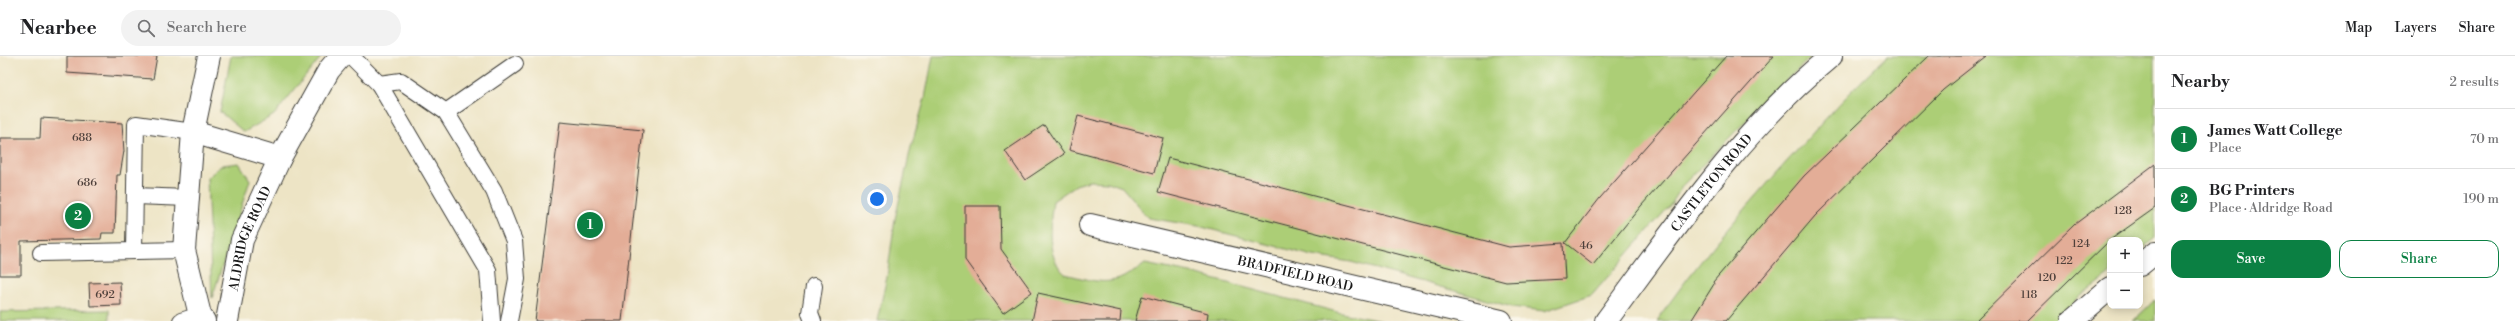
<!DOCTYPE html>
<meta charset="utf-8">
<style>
:root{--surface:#fff;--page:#f2f2f2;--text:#202124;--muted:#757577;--line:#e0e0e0;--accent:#0b8043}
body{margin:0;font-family:"Libre Bodoni",serif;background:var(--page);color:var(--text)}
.controls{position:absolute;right:12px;bottom:12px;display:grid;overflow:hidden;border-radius:8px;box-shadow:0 2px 10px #0003}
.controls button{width:36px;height:36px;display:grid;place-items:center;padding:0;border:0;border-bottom:1px solid var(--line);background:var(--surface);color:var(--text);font:20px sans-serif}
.you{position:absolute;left:877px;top:143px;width:14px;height:14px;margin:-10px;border:3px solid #fff;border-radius:50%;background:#1a73e8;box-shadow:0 0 0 6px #1a73e833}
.badge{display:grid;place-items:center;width:26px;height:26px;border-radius:50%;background:var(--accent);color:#fff;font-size:13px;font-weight:700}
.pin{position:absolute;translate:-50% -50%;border:2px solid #fff;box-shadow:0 1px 4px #0006}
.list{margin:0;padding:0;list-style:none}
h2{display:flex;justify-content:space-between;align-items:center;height:52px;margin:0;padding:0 16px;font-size:17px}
h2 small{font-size:13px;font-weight:400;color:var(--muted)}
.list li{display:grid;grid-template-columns:26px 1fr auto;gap:12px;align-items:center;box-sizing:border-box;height:60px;padding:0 16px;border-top:1px solid var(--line)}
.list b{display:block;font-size:15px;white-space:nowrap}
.list p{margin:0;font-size:13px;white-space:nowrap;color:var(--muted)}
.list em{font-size:13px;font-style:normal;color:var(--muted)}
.actions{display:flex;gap:8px;padding:12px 16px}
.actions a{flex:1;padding:9px 0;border:1px solid var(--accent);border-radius:12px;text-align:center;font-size:14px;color:var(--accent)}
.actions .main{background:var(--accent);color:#fff}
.icon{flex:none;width:22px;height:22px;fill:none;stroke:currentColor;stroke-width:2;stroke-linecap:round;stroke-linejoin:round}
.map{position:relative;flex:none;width:2155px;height:265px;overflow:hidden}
header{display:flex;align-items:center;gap:24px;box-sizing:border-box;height:56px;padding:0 20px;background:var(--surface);border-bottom:1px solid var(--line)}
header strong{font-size:19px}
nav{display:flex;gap:22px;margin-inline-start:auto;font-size:14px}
.search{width:280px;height:36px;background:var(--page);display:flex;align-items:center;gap:10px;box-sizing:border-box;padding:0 14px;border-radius:22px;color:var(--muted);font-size:15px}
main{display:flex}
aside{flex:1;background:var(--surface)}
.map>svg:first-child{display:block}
.green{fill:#acce76;stroke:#647549}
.building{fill:#e3ad97}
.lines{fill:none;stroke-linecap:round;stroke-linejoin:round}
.lane-casing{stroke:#3b3a35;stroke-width:18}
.street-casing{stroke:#3b3a35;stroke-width:24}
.secondary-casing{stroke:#3b3a35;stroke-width:24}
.lane{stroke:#fff;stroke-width:16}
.street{stroke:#fff;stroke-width:22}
.secondary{stroke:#fff;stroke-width:22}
.labels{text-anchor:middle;stroke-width:3;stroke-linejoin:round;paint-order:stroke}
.number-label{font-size:11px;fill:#4e403b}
.street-label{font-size:13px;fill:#1c1c1c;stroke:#fbf7ec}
</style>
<header>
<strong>Nearbee</strong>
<div class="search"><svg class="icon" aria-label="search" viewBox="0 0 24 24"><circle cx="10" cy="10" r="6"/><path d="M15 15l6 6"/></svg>Search here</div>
<nav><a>Map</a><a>Layers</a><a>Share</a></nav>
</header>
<main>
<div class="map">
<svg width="2155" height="265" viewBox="0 0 2155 265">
<rect width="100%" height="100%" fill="#fbf7ec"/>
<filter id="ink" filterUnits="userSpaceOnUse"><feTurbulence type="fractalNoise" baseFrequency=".025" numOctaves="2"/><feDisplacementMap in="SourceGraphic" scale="8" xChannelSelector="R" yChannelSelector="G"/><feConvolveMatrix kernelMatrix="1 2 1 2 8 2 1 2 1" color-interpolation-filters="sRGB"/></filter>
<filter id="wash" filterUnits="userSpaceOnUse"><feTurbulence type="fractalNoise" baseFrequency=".012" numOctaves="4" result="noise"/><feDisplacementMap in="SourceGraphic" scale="16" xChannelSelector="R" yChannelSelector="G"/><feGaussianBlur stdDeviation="0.9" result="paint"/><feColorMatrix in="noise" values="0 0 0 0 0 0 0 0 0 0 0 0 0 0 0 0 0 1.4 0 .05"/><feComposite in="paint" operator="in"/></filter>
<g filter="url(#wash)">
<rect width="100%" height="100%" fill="#ede4c5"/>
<!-- green -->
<g class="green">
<polygon points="231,0 322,0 274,59 244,76 220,56"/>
<path d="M933 0H1812L1778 32 1683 129 1672 147 1592 239 1544 255 1512 251 1351 206 1313 200 1198 170 1148 162 1122 131 1108 126 1089 125 1076 129 1053 145C1050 168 1045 200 1065 218 1101 227 1113 232 1145 208L1190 217 1337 256 1381 265H877L887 221 895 163 911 91 925 42Z"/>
<path d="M1888 0H2155V182L2140 194V184H2110V218L2081 239 2056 265H1657C1694 210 1737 162 1781 112 1815 75 1850 34 1888 0Z"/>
<polygon points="239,107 250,124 212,242 207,122 222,109"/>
<polygon points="2155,244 2155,265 2133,265"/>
<polygon points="109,254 109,265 0,265 0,256"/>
</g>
<g id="blocks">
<!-- building -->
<g class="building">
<polygon points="67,0 157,0 153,23 67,17"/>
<polygon points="1726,0 1774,0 1641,150 1593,209 1565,187 1600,142"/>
<polygon points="1929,0 1986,0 1943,34 1815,160 1726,265 1691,265 1714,228 1713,226 1804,120"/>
<polygon points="1078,60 1163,82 1154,117 1069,94"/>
<polygon points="41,62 122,67 124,95 120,119 117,119 115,177 102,177 101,183 21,185 21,219 0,219 0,82 40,82"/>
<polygon points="560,66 643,74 622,265 535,265"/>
<polygon points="1044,69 1064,98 1025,124 1005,95"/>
<polygon points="1168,102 1509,191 1563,187 1565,223 1506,226 1158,136"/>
<polygon points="2155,108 2155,152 2110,184 2027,265 1976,265 2075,168"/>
<polygon points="965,150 1000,150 1001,193 1032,236 1003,257 965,204"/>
<polygon points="120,226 121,249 90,250 89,227"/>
<polygon points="1038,237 1121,255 1120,265 1032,265"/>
<polygon points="1142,240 1208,257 1207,265 1135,265"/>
</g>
</g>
</g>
<g filter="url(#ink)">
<use href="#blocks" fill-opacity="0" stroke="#3b3a35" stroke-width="1"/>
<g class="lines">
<defs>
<g id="lane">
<polyline points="351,0 379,28 488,214 492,265"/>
<polyline points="379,28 401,25 446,56 494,135 514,185 517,223 509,265"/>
<polyline points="446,56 515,8"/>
<polyline points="135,140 188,142"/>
<polyline points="134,195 136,68 193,76"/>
<polyline points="41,197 184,194"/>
<polyline points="181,265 200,259"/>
<polyline points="813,265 810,257 814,230"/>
</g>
<g id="street">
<polyline points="193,76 280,102"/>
<path id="s1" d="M1090 169 1501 265"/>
<polyline points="2140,209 2155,197"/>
<polyline points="204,265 200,259 184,194 193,76 209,0"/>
<path id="s2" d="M1606 265C1675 172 1741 74 1831 0"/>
<polyline points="2072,265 2110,232"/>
</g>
<g id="secondary">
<path id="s3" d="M227 265 242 184 280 102 329 14 341 0"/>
</g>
</defs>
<!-- lane casing -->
<use href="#lane" class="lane-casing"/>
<!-- street casing -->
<use href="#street" class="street-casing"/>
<!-- secondary casing -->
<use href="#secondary" class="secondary-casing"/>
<!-- lane -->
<use href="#lane" class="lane"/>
<!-- street -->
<use href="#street" class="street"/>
<!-- secondary -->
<use href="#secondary" class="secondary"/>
</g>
</g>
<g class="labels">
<!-- number labels -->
<g class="number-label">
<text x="82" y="85">688</text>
<text x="87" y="130">686</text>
<text x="2123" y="158">128</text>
<text x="2081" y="191">124</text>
<text x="1586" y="193">46</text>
<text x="2064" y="208">122</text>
<text x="2047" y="225">120</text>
<text x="105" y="242">692</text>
<text x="2029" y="242">118</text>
</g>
<!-- street labels -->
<g class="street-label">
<text dy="5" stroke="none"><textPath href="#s2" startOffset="174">CASTLETON ROAD</textPath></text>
<text dy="5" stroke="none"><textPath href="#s3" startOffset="86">ALDRIDGE ROAD</textPath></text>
<text dy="5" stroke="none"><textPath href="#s1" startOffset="211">BRADFIELD ROAD</textPath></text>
</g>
</g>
</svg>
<div class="controls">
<button>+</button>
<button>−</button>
</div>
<div class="you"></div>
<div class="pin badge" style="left:590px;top:169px">1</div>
<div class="pin badge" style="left:78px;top:160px">2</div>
</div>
<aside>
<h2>Nearby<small>2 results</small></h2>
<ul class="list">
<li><span class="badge">1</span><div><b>James Watt College</b><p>Place</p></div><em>70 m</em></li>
<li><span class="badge">2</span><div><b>BG Printers</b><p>Place · Aldridge Road</p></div><em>190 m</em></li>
</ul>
<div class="actions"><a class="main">Save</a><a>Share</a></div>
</aside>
</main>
